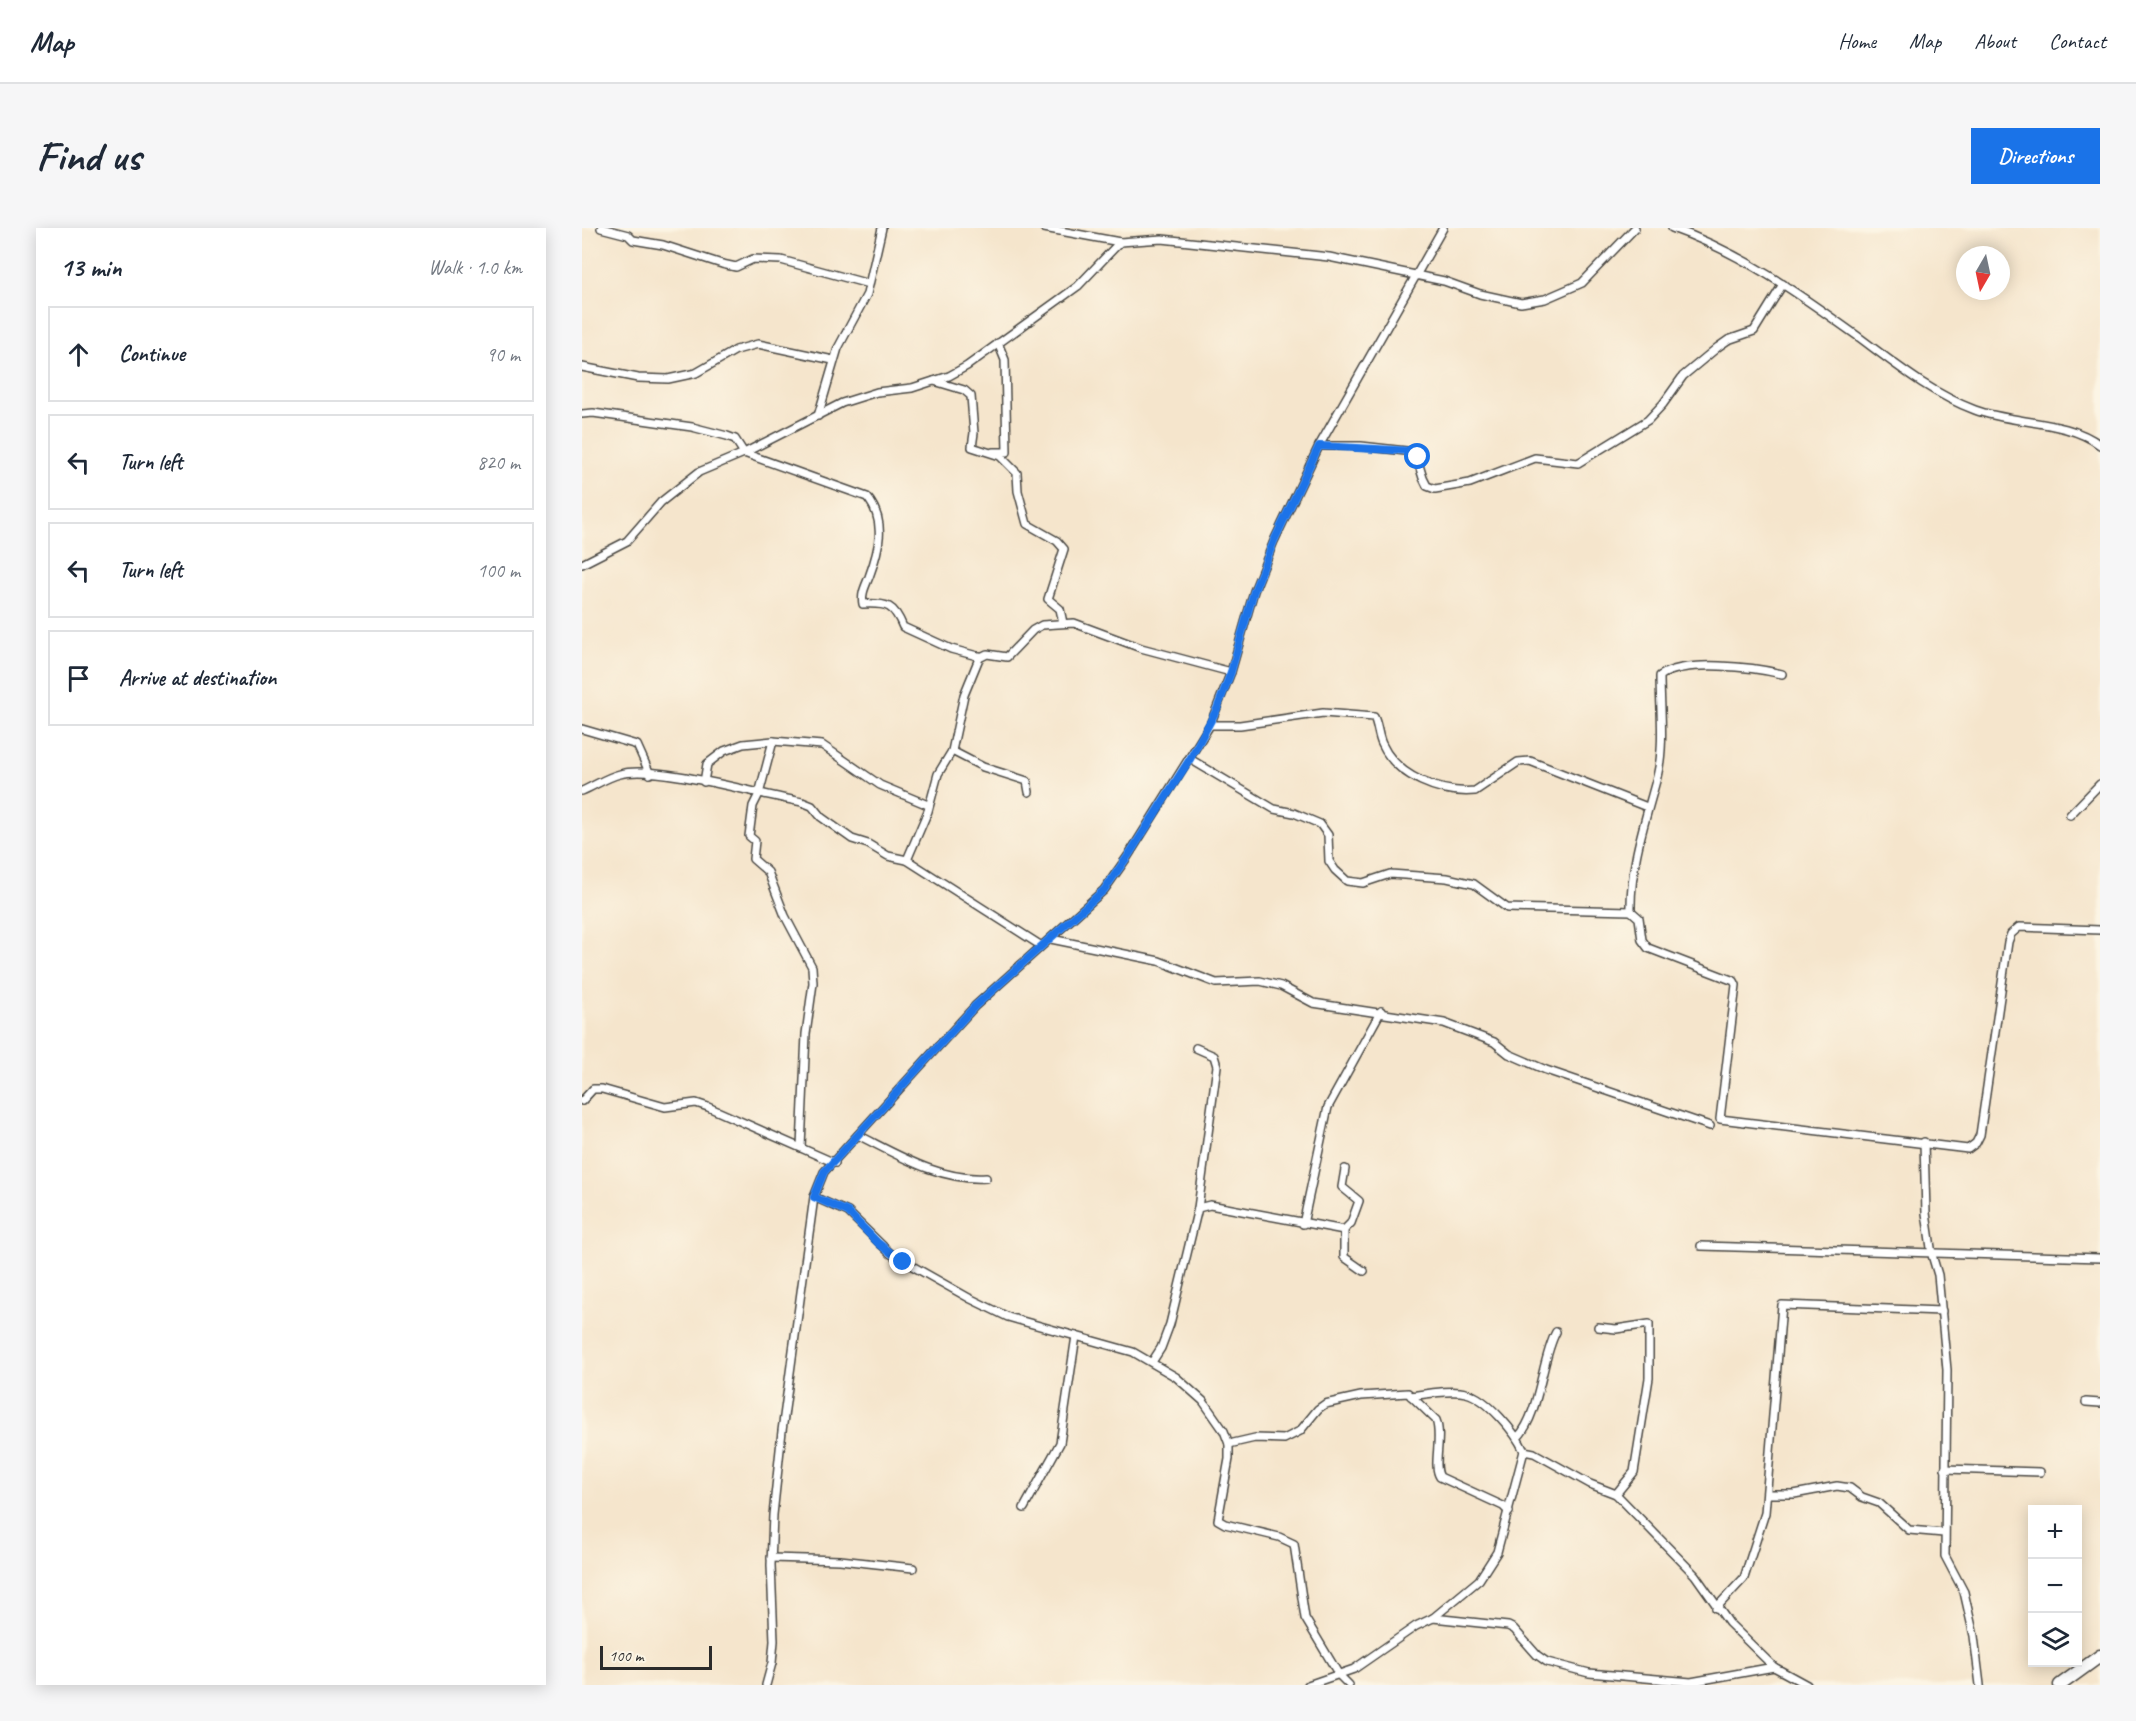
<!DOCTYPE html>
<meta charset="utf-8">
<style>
:root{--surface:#fff;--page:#f6f6f7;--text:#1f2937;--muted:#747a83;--line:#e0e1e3;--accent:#1a73e8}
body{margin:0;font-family:Caveat,sans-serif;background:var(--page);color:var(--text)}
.controls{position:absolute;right:18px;bottom:18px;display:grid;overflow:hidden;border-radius:0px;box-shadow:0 3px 15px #0003}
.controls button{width:54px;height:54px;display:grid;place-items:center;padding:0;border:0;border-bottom:2px solid var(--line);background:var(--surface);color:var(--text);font:30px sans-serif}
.compass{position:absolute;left:1374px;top:18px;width:54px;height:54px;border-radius:50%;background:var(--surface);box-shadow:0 3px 15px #0003;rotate:189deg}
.scale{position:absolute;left:18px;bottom:15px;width:112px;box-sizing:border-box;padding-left:6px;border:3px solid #2b2b2b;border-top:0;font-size:16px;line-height:21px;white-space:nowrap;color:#2b2b2b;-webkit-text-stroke:4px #fcf5e5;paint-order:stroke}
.stop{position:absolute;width:18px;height:18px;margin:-14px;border:4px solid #1a73e8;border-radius:50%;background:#fff}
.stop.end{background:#1a73e8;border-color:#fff;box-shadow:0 2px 6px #0008}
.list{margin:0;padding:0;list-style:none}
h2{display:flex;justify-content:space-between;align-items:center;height:78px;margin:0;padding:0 24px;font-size:26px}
h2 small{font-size:20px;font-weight:400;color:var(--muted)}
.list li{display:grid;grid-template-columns:39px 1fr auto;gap:18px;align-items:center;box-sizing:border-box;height:96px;margin:0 12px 12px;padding:0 12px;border:2px solid var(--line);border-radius:0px}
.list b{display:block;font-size:22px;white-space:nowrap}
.list em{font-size:20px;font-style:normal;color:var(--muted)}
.icon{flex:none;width:33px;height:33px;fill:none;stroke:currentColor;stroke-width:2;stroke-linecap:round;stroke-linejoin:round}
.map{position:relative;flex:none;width:1518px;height:1457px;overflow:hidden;border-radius:0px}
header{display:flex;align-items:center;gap:36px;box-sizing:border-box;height:84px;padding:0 30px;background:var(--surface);border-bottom:2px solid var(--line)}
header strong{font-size:28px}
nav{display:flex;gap:33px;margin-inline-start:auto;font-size:21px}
.intro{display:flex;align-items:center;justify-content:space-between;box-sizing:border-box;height:144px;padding:0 36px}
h1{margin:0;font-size:42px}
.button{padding:15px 27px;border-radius:0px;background:var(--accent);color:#fff;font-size:21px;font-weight:700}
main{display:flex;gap:36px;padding:0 36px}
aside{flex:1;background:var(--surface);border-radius:0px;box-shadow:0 3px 15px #0003}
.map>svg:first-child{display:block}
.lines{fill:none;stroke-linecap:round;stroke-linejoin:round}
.street-casing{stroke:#494743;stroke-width:10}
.highway-casing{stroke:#494743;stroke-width:15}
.street{stroke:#fff;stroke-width:7}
.highway{stroke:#fff;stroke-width:12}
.route{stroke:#1a73e8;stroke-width:8}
</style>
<header>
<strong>Map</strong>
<nav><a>Home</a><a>Map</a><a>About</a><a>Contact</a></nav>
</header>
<div class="intro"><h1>Find us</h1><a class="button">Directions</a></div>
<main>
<aside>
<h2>13 min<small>Walk · 1.0 km</small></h2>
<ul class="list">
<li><svg class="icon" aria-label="ahead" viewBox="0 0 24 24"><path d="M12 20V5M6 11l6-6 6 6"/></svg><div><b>Continue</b></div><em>90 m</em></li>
<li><svg class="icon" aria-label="left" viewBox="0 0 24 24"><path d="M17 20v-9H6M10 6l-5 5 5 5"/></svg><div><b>Turn left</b></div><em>820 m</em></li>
<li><svg class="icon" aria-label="left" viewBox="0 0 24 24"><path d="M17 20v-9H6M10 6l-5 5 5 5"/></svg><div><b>Turn left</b></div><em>100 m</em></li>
<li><svg class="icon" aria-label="arrive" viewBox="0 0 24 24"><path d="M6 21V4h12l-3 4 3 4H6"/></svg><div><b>Arrive at destination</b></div></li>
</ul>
</aside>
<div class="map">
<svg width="1518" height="1457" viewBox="0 0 1518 1457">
<rect width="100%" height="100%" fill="#fcf5e5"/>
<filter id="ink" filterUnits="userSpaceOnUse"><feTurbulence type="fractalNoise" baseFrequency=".0167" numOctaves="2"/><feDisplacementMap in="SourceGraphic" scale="12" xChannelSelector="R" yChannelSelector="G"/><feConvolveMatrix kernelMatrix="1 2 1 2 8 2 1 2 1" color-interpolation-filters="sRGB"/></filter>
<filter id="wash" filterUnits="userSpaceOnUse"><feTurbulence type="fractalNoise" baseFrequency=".008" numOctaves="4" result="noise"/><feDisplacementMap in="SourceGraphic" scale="24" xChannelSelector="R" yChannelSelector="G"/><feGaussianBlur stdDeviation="1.35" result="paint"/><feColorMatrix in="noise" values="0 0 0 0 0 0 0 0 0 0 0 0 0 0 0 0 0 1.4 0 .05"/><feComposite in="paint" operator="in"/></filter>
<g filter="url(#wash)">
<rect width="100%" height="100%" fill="#f5e5cc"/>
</g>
<g filter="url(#ink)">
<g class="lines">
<defs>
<g id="street">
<polyline points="19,0 46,7 51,12 81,17 140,36 154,39 171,31 199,32 287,56"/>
<polyline points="462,0 538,14 580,11 747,29 862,53 898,66 939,75 963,71 1000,55 1053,0"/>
<path d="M1090 0C1158 24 1216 65 1274 107 1312 135 1348 165 1393 182 1431 196 1487 192 1518 217"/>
<polyline points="0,139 56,150 86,151 114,145 154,122 176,116 251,132"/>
<polyline points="352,153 382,162 389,168 392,205 390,219 418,228 435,245 436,263 445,296 475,313 482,321 466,371 478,381 481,395"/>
<path d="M0 186 11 185 110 199 145 208 153 211 162 225 285 269C305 293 297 322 287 349 283 359 279 366 281 376 306 375 312 377 321 399L369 421 399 429 405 426 425 429 451 402 460 397 492 395 559 420 649 444"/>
<polyline points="236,188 256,120 285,66 300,0"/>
<polyline points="737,218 779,218 833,224 841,250 845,258 853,261 888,255 953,230 996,235 1066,192 1081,176 1101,148 1136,119 1146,112 1172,103 1201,56"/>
<polyline points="411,224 425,224 423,132 416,115"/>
<polyline points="0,336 45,313 79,274 117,244 162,225 260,175 295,164 330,160 367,148 385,138 496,58 538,14"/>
<path d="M628 497H658L741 485 792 489C796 497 796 508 800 516 815 549 859 566 893 563L936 534 948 533 1065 579"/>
<polyline points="0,501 55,517 68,546"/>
<polyline points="191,513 177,566 171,578 167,608 173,613 171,631 186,644 203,688 230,739 231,755 224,806 219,919"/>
<polyline points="370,523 401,539 445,553 447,564"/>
<polyline points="608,531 692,581 712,585 738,596 746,607 747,633 753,642 765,653 781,655 808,646 865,650 892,656 925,680 1049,683 1057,690 1060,712 1066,720 1152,753 1154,757 1138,891 1386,921 1394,915 1398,907 1426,714 1429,706 1437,699 1518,702"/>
<polyline points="122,554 125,536 142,523 161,516 191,513 240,517 298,557 346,577"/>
<path d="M0 563C12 558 25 549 38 546 75 536 177 567 220 574L230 578 239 589 270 611 286 616 306 628 325 632 458 717"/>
<polyline points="1488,587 1518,556"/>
<polyline points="325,632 346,583 356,546 370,523 382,467 398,428"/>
<path d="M1049 683C1048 636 1063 594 1075 549 1083 517 1078 480 1078 448 1103 431 1171 439 1200 446"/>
<polyline points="469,711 577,733 634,755 678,753 699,758 731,775 862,795 912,814 927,826 964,842 1128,898"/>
<polyline points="614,820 632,828 635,838 616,980"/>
<polyline points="0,873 11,861 20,861 83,879 114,875 126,879 253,935"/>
<path d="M276 907C316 927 358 953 404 950"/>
<polyline points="1342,914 1344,985 1350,1027 1356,1047 1365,1142 1363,1328 1382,1364 1392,1408 1398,1457"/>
<polyline points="232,969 266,984 309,1026 387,1070 426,1089 551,1124 594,1149 621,1173 642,1203 647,1216 647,1231 636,1292 643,1296 697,1309 712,1316 723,1390 757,1447 767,1457"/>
<polyline points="721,996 746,879 799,783"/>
<polyline points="762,1002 762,1029 782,1043"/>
<polyline points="1119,1018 1518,1030"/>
<polyline points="1016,1099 1034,1101 1067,1096 1067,1150 1052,1244 1034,1266"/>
<polyline points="570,1134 579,1120 588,1096 616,980 628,977 762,1002 769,995 777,973 760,959 763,941"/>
<polyline points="1504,1174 1518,1175"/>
<path d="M936 1209C958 1186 959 1132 974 1104"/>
<path d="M647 1216 673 1210 702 1211 718 1203 736 1181 743 1176 779 1168 826 1165 854 1192C861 1210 850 1237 858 1249L921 1278 927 1284"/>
<polyline points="942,1223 952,1225 1008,1256 1034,1266 1113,1347 1147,1395 1192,1439"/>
<polyline points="1363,1241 1458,1244"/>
<polyline points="1186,1266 1212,1266 1255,1258 1268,1260 1280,1269 1297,1275 1327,1302 1362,1305"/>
<polyline points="442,1280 478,1215 494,1108"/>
<polyline points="189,1330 258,1332 331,1340"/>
<polyline points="1134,1380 1162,1350 1183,1285 1200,1077 1360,1083"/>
<polyline points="851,1390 926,1398 932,1401 955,1427 965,1434 1007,1445 1109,1454 1192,1439 1225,1457"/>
<polyline points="184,1457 190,1435 192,1413 189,1337 191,1287 200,1203 232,969 242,944 393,778 522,662 546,628 628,497 649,444 672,363 692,313 737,218 861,0"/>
<path d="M726 1457 772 1441 834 1398 851 1390 897 1352 915 1324 942 1223C934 1205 905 1170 884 1165 869 1161 844 1166 829 1168"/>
</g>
<polyline id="highway" points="1478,1457 1518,1428"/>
</defs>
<!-- street casing -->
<use href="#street" class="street-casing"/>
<!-- highway casing -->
<use href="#highway" class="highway-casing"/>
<!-- street -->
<use href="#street" class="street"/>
<!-- highway -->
<use href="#highway" class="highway"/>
</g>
</g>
<g class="lines" filter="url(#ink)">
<!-- route -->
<polyline class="route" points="321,1034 296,1015 266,984 232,969 242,944 393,778 522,662 546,628 608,531 635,481 649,444 672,363 692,313 737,218 831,223 836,229"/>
</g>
</svg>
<div class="controls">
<button>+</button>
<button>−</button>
<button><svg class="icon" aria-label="layers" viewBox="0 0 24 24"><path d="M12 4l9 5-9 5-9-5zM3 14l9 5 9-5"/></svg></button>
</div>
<svg class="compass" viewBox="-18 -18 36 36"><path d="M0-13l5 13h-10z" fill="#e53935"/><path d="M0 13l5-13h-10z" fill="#747a83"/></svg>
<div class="scale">100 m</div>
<div class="stop" style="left:836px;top:229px"></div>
<div class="stop end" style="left:321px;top:1034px"></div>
</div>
</main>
